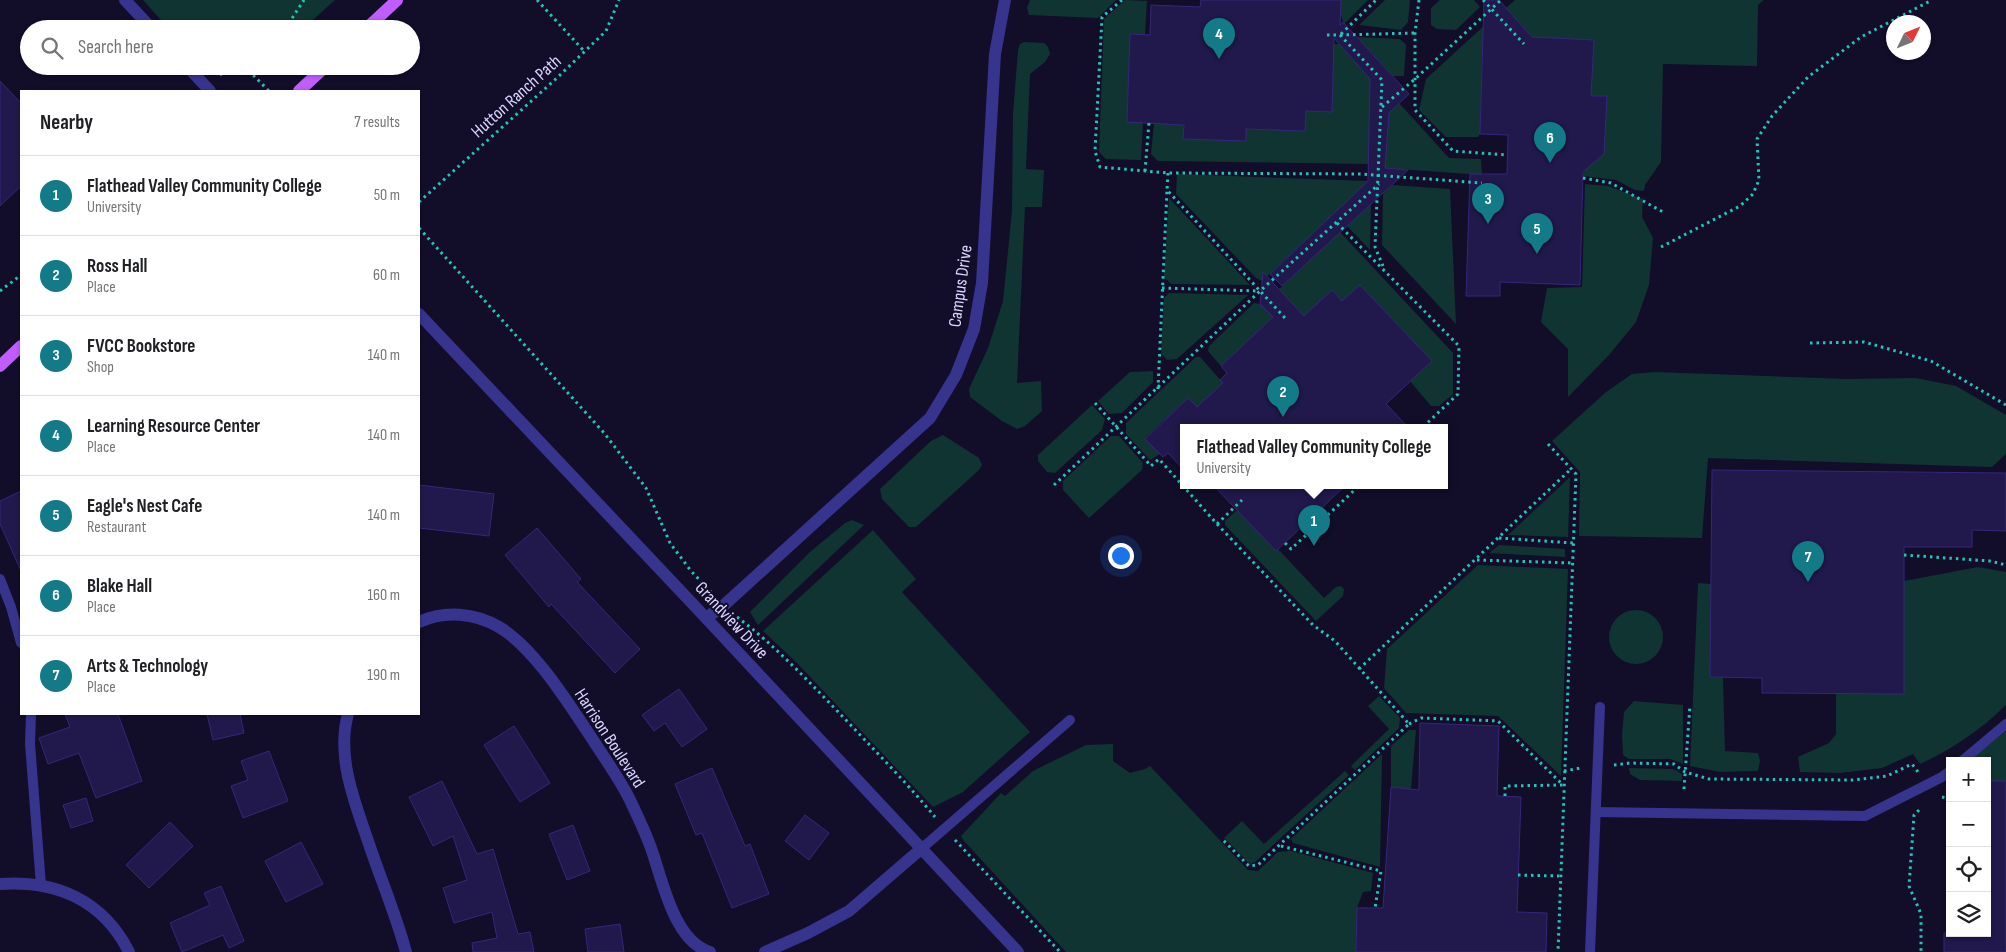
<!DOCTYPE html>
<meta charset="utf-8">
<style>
:root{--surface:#fff;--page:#f6f6f6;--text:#202124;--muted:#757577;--line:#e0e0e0;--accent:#127b87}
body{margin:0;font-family:"Sofia Sans Condensed",sans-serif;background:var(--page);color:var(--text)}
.controls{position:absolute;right:15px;bottom:15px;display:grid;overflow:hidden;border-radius:0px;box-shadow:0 1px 4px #0004}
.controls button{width:45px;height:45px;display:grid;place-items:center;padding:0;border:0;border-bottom:1px solid var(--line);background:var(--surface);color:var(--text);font:25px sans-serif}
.compass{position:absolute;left:1886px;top:15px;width:45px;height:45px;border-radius:50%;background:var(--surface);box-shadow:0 1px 4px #0004;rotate:47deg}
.you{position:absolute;left:1120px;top:555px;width:18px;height:18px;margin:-12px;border:4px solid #fff;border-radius:50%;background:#1a73e8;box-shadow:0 0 0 8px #1a73e833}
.badge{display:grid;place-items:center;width:32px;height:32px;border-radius:50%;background:var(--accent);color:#fff;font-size:16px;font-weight:700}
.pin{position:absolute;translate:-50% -41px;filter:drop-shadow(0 1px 2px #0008)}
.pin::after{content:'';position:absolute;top:26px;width:18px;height:15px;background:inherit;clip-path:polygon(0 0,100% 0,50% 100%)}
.popup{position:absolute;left:1180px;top:424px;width:268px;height:65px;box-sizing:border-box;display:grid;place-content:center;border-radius:0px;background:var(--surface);filter:drop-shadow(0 1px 4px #0005);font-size:16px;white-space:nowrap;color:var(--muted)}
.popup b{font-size:19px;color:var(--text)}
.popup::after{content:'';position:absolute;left:50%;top:100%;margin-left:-10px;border:10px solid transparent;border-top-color:var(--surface)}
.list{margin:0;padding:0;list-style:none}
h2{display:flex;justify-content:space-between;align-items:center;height:65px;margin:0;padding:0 20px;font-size:21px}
h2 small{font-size:16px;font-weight:400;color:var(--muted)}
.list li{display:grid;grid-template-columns:32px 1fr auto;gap:15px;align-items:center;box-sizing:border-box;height:80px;padding:0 20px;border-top:1px solid var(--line)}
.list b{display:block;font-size:19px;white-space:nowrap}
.list p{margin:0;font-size:16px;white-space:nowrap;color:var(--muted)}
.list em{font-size:16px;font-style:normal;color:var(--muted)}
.icon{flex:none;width:28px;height:28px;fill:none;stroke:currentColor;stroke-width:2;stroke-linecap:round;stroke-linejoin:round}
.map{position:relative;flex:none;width:2006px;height:952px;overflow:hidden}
.search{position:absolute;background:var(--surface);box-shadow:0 1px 4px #0004;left:20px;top:20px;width:400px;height:55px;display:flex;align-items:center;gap:12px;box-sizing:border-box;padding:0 18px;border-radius:28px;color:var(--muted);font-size:19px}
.panel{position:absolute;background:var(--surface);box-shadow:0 1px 4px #0004;left:20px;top:90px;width:400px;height:625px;border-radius:0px}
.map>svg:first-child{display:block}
.green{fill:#103432}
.building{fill:#21184c;stroke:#36277a}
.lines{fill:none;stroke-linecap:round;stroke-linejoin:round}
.path{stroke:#24c5b9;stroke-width:3;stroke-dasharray:2.5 4;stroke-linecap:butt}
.service{stroke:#36348d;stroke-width:10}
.minor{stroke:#36348d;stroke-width:12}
.tertiary{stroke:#36348d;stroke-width:12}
.primary{stroke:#bf5dff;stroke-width:12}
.labels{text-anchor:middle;stroke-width:4;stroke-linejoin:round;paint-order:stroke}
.street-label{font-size:18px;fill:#dad6ff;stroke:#120d29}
</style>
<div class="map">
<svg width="2006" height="952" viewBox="0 0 2006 952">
<rect width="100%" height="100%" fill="#120d29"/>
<!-- green -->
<g class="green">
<polygon points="143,0 335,0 303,29 169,29"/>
<polygon points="1030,0 1116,0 1098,18 1029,15 1027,8"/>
<polygon points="1125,0 1147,1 1145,34 1130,34 1127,122 1143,123 1141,160 1106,159 1099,152 1104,19"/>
<polygon points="1341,0 1368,0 1344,24 1340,13"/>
<polygon points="1385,0 1410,0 1408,22 1401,30 1359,25"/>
<polygon points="1440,0 1474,0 1480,7 1456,30 1437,29 1431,25 1431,8"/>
<polygon points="1515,0 1764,0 1758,5 1757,66 1663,64 1661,162 1645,185 1644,191 1635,190 1616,180 1583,176 1606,96 1591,96 1594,40 1532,37 1506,8"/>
<polygon points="1487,23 1482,51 1480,134 1478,137 1446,137 1419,110 1426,79"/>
<polygon points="1357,37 1400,39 1406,45 1404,76 1393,76"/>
<polygon points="1024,42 1044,43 1048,47 1050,54 1045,62 1030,74 1026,169 1044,170 1042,207 1025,207 1017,383 1041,381 1042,411 1025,426 1017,429 1002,421 970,397 969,389 988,348 1003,301 1012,211 1013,114 1018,50 1020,44"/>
<polygon points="1327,44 1340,44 1370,79 1369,164 1158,161 1151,154 1154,123 1183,125 1184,139 1246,141 1246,129 1305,131 1306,111"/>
<polygon points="208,66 259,66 242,75 215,71"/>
<polygon points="1399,103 1449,158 1481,159 1482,175 1385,168 1389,113"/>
<polygon points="1177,174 1369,181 1262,281 1256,278 1176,194"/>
<polygon points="1585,184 1608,186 1643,199 1642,217 1653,238 1649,285 1636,322 1609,355 1568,397 1568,349 1541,322 1547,288 1582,287"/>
<polygon points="1392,185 1450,189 1456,324 1382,245 1383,194"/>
<polygon points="1169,198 1250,285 1171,284 1164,277"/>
<polygon points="1371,204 1370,250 1347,226"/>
<polygon points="1340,232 1453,353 1453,394 1439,406 1431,406 1410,381 1432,361 1360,285 1342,301 1332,290 1304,316 1296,308 1290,313 1278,290"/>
<polygon points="1169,293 1248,295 1177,359 1167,360 1161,353 1164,298"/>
<polygon points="1254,303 1260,304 1273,317 1221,366 1208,351 1209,346"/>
<polygon points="1196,357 1200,357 1223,383 1197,407 1188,398 1145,438 1160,454 1150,460 1126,434 1126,423"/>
<polygon points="1153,371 1153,382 1122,413 1109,414 1098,401 1130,372"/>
<polygon points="1655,372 1846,379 1916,378 1956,386 2006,415 2006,454 1992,467 1708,458 1702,538 1579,536 1580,472 1552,441 1606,392 1632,374"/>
<polygon points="1092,405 1105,419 1102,430 1055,473 1047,472 1038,461 1038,455"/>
<polygon points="943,435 979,458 982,465 979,470 916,527 909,527 882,499 880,489 931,441"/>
<polygon points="1111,436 1119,436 1143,463 1142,470 1089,518 1063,490 1063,481"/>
<polygon points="1570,477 1568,537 1508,535"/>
<polygon points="1237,510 1276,551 1278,549 1324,598 1336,587 1341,586 1344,589 1343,596 1316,621 1225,525 1225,521"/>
<polygon points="852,520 864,525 758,625 750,612 810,552 845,523"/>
<polygon points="873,530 916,579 902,592 1030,732 963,792 933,807 796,662 763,631"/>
<polygon points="1499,545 1565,549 1565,557 1489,553"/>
<polygon points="1478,565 1568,569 1561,776 1498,716 1406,713 1384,688 1387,649"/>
<path d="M1978 567 2006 572V705C1982 729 1951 750 1920 764L1913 754 1882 768 1840 773 1800 772 1798 757 1829 743 1836 734V694H1904V581Z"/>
<polygon points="1698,583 1711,584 1710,677 1723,678 1725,751 1758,753 1760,761 1758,771 1720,772 1690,766"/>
<circle cx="1636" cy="637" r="27"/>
<polygon points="1379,696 1400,718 1399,728 1355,770 1351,766 1389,729 1368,706"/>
<polygon points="1634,701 1683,705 1683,764 1670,759 1629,759 1623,755 1622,734 1624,712"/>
<polygon points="1409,730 1416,730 1411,789 1391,787 1391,746"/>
<polygon points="2006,731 2006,781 1987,781 1987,761 1968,761"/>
<polygon points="1113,744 1113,761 1130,773 1145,769 1150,766 1248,870 1258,871 1278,852 1291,851 1373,873 1371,891 1363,892 1357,908 1356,952 1066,952 964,841 961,836 1001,793 1005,796 1033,771 1047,764 1086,745"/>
<polygon points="1382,754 1380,867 1293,843 1291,839"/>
<polygon points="1629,768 1673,769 1682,774 1682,781 1640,780 1630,774"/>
<polygon points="1345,771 1349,775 1255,862 1250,864 1224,838 1242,821 1264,844"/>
</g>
<!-- building -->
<g class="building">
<polygon points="1201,0 1341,0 1340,25 1343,22 1409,94 1389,113 1385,168 1408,170 1282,286 1270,274 1368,181 1370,79 1334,38 1332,112 1306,111 1305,131 1246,129 1246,141 1183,139 1184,125 1127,122 1130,34 1150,35 1151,5 1200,7"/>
<polygon points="1484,0 1499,0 1532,37 1594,40 1591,96 1607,96 1604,154 1583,172 1580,285 1500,282 1500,296 1466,296 1470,174 1507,174 1508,135 1480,134"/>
<polygon points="0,81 21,103 21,186 0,206"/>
<polygon points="1263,272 1304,316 1332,290 1342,301 1360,285 1432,361 1386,404 1408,427 1184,427 1184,470 1168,453 1163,457 1145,439 1188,398 1197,407 1223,383 1220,380 1227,373 1221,366 1273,317 1260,304"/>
<polygon points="1712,470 2006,473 2006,531 1972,530 1972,547 1904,547 1904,694 1762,693 1762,678 1710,677"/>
<polygon points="419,485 494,494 489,536 419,528"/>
<polygon points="1213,485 1346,485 1276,551"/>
<polygon points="21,491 21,571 0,524 0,501"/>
<polygon points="537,528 581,579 577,582 640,649 615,673 551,604 549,607 505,555"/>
<polygon points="679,689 707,729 682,747 665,723 654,731 642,715"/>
<polygon points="65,714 118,714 142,781 96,798 79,753 48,764 39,738 70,727"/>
<polygon points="207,714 240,714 244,733 213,740"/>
<polygon points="1420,723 1499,726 1497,796 1521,797 1517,912 1547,913 1546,952 1356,952 1357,908 1383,908 1391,787 1419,790"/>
<polygon points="514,726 550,783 520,802 484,745"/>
<polygon points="269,751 288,801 243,818 231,786 248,780 241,761"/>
<polygon points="712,768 745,846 750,844 769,894 732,908 702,833 696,835 675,784"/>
<polygon points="442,781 477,854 493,849 518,934 530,932 534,952 473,952 472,943 497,938 492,912 454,923 443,888 467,880 453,836 433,846 409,797"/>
<polygon points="1987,781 2006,781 2006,952 1944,952 1944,933 1987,933"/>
<polygon points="86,798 93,821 71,828 63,805"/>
<polygon points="805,815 829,833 809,860 785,841"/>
<polygon points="170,822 193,846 149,888 126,865"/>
<polygon points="573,825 590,871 567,880 549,834"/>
<polygon points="301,842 323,884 286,902 265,861"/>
<polygon points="221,886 244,941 229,948 223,935 182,952 170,923 210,905 204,893"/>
<polygon points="620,924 624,952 588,952 585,929"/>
</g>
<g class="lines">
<!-- path -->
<g class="path">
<polyline points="537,0 584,51"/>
<polyline points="1122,0 1102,17 1095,151 1100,167 1168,173 1360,174 1482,183"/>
<polyline points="1419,0 1415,33 1415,110 1453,151 1507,155"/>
<polyline points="1483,0 1524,44"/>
<polyline points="285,29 304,0"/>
<polyline points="1341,34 1376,0"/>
<polyline points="1327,35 1340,35 1382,80 1375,247 1383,266"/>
<polyline points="1340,35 1415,33"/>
<polyline points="244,66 269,91"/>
<polyline points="220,75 232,66"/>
<polyline points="1382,107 1415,79 1501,0"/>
<polyline points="1145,171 1149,123"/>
<polyline points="1168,173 1167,190 1285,318"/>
<polyline points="1583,178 1611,183 1663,212"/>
<polyline points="419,202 558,77 606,31 619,0"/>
<polyline points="1337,223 1459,346 1458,394 1423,427"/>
<polyline points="419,228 605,434 646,488 670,543 691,571 711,592"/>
<polyline points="1661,247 1740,206 1753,194 1759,180 1757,139 1772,116 1808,77 1861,37 1932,0"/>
<polyline points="1162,288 1259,291"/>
<polyline points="0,291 21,275"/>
<polyline points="1810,343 1864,342 1931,361 2006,405"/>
<polyline points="1158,389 1167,190"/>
<polyline points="1095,403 1151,466 1159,459 1217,524 1313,625 1335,641 1409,724 1258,865 1249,866 1222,839"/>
<polyline points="1548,444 1576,474 1558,952"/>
<polyline points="1054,485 1260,291 1379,184"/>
<polyline points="1217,524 1242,500"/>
<polyline points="1499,538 1573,543"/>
<polyline points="1285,543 1291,549 1360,485"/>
<polyline points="1904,555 1990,561 2006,565"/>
<polyline points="1477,560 1573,563"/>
<path d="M737 617C777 647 811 684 846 720 876 752 907 783 935 817"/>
<polyline points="1359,669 1571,469"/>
<polyline points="1409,724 1421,718 1498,721 1563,785"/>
<polyline points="1614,765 1630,763 1674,764 1685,772 1709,779 1853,780 1887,776 1912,764 1918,772"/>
<polyline points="1564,771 1581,768"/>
<polyline points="1684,789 1690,705"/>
<polyline points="1505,796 1505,786 1563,785"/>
<polyline points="1942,797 1950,799"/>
<polyline points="1919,810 1914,815 1909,886 1921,914 1921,952"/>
<polyline points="955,840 1060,952"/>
<polyline points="1281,846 1381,871 1375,908"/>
<polyline points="1518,875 1559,876"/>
</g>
<!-- service -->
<g class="service">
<polyline points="0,579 11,607 21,643"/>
<polyline points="31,714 30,744 41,885"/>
<polyline points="1962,761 2006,724"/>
<polyline points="1596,812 1865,816 1942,777 1950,771"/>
<polyline points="921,849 1070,720"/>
<polyline points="1590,952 1600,707"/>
</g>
<!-- minor -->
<g class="minor">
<polyline points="419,314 706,618 1018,952"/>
<polyline points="706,618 723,606 930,418 956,375 974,329 982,283 995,54 1005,0"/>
<path d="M419 622C445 610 475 613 499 627 535 648 570 706 593 740 605 759 619 778 629 798 637 815 646 833 652 851 663 882 674 941 710 952"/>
<path d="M348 714C336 757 355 803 369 844 381 880 396 915 406 952"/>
<path d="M0 884C56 880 103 900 129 952"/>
<polyline points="765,952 808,933 849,911 921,849"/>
</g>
<!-- tertiary -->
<g class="tertiary">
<polyline points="125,0 152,29"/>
<polyline points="187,66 210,91"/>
</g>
<!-- primary -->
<g class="primary">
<polyline points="366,29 397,0"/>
<polyline points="299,91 326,66"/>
<polyline points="0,366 21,346"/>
</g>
</g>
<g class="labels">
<!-- street labels -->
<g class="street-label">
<text transform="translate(516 96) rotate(-42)" y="6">Hutton Ranch Path</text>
<text transform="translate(960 286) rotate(-82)" y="6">Campus Drive</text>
<text transform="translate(732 620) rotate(47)" y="6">Grandview Drive</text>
<text transform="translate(610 738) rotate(57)" y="6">Harrison Boulevard</text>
</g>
</g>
</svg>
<div class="controls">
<button>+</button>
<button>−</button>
<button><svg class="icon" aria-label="locate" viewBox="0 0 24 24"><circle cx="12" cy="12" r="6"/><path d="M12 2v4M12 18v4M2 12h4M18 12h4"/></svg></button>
<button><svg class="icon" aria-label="layers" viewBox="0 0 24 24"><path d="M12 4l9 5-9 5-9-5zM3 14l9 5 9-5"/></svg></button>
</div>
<svg class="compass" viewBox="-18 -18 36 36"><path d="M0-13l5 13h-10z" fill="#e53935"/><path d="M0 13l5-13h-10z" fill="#757577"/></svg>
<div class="you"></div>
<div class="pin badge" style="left:1314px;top:546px">1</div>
<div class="popup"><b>Flathead Valley Community College</b>University</div>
<div class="pin badge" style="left:1283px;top:417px">2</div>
<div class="pin badge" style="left:1488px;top:224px">3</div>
<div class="pin badge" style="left:1219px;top:59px">4</div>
<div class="pin badge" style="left:1537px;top:254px">5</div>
<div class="pin badge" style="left:1550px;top:163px">6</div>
<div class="pin badge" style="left:1808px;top:582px">7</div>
<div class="search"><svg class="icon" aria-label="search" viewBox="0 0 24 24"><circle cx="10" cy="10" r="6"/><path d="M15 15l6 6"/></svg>Search here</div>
<section class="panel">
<h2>Nearby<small>7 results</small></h2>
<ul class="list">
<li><span class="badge">1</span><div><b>Flathead Valley Community College</b><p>University</p></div><em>50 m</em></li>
<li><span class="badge">2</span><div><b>Ross Hall</b><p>Place</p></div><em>60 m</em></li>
<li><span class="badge">3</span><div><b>FVCC Bookstore</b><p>Shop</p></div><em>140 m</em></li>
<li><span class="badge">4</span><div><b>Learning Resource Center</b><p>Place</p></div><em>140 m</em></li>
<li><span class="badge">5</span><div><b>Eagle's Nest Cafe</b><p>Restaurant</p></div><em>140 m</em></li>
<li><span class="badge">6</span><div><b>Blake Hall</b><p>Place</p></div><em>160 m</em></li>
<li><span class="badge">7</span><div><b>Arts &amp; Technology</b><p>Place</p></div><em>190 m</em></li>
</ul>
</section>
</div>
